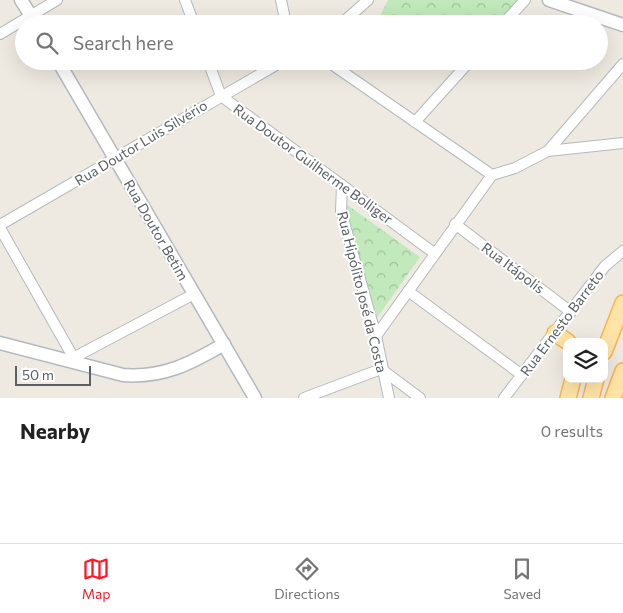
<!DOCTYPE html>
<meta charset="utf-8">
<style>
:root{--surface:#fff;--page:#f6f6f6;--text:#222;--muted:#767676;--line:#e0e0e0;--accent:#fc1a29}
body{margin:0;font-family:Commissioner,sans-serif;background:var(--page);color:var(--text)}
.controls{position:absolute;right:15px;bottom:15px;display:grid;overflow:hidden;border-radius:10px;box-shadow:0 5px 20px #0002}
.controls button{width:45px;height:45px;display:grid;place-items:center;padding:0;border:0;border-bottom:1px solid var(--line);background:var(--surface);color:var(--text);font:25px sans-serif}
.scale{position:absolute;left:15px;bottom:12px;width:76px;box-sizing:border-box;padding-left:5px;border:2px solid #5a6064;border-top:0;font-size:14px;line-height:18px;white-space:nowrap;color:#5a6064;-webkit-text-stroke:4px #fff;paint-order:stroke}
.list{margin:0;padding:0;list-style:none}
h2{display:flex;justify-content:space-between;align-items:center;height:65px;margin:0;padding:0 20px;font-size:21px}
h2 small{font-size:16px;font-weight:400;color:var(--muted)}
.icon{flex:none;width:28px;height:28px;fill:none;stroke:currentColor;stroke-width:2;stroke-linecap:round;stroke-linejoin:round}
.map{position:relative;flex:none;width:623px;height:398px;overflow:hidden}
.search{position:absolute;background:var(--surface);box-shadow:0 5px 20px #0002;left:15px;right:15px;top:15px;height:55px;display:flex;align-items:center;gap:12px;box-sizing:border-box;padding:0 18px;border-radius:28px;color:var(--muted);font-size:19px}
.sheet{height:145px;background:var(--surface)}
nav{display:flex;justify-content:space-around;align-items:center;box-sizing:border-box;height:70px;border-top:1px solid var(--line);background:var(--surface);font-size:14px;color:var(--muted)}
nav a{display:grid;justify-items:center;gap:2px}
nav .on{color:var(--accent)}
.map>svg:first-child{display:block}
.forest{fill:url(#forest-crowns)}
.lines{fill:none;stroke-linecap:round;stroke-linejoin:round}
.minor-casing{stroke:#b4b9be;stroke-width:12}
.tertiary-casing{stroke:#b4b9be;stroke-width:15}
.primary-casing{stroke:#ffb24a;stroke-width:18}
.minor{stroke:#fff;stroke-width:10}
.tertiary{stroke:#fff;stroke-width:12}
.primary{stroke:#ffe4a6;stroke-width:15}
.labels{text-anchor:middle;stroke-width:4;stroke-linejoin:round;paint-order:stroke}
.street-label{font-size:14px;fill:#5a6064;stroke:#fff}
</style>
<div class="map">
<svg width="623" height="398" viewBox="0 0 623 398">
<defs>
<pattern id="forest-crowns" width="20" height="18" patternUnits="userSpaceOnUse" patternTransform="scale(1.25)"><rect width="20" height="18" fill="#c1e9bb"/><path d="M2 6a3 3 0 1 1 6 0M12 15a3 3 0 1 1 6 0" fill="none" stroke="#a0c09c"/></pattern>
</defs>
<rect width="100%" height="100%" fill="#efeae1"/>
<!-- forest -->
<g class="forest">
<polygon points="388,0 525,0 511,24 382,24 380,16"/>
<polygon points="346,204 420,257 374,322"/>
</g>
<g class="lines">
<defs>
<g id="minor">
<polyline points="185,0 194,24"/>
<polyline points="281,0 286,24"/>
<polyline points="341,24 368,0"/>
<polyline points="503,24 525,0"/>
<polyline points="0,34 57,0"/>
<polyline points="208,61 221,96 434,253"/>
<polyline points="327,61 492,175 515,168 548,151 623,143"/>
<polyline points="415,122 470,61"/>
<polyline points="548,151 623,64"/>
<polyline points="342,185 341,211 376,336 389,398"/>
<polyline points="455,224 571,312"/>
<polyline points="0,225 283,61"/>
<polyline points="0,228 76,362"/>
<polyline points="408,291 522,375"/>
<polyline points="376,336 492,175"/>
<polyline points="73,358 194,294"/>
<polyline points="304,398 381,369 420,398"/>
<polyline points="504,398 605,266 623,251"/>
</g>
<g id="tertiary">
<polyline points="21,0 36,24"/>
<polyline points="549,0 623,25"/>
<polyline points="58,61 255,398"/>
<path d="M0 343 123 375C163 378 190 364 224 344"/>
</g>
<g id="primary">
<polyline points="555,333 568,342"/>
<polyline points="604,352 623,303"/>
<polyline points="568,398 573,379"/>
<polyline points="591,398 596,379"/>
<polyline points="613,398 623,371"/>
</g>
</defs>
<!-- minor casing -->
<use href="#minor" class="minor-casing"/>
<!-- tertiary casing -->
<use href="#tertiary" class="tertiary-casing"/>
<!-- primary casing -->
<use href="#primary" class="primary-casing"/>
<!-- minor -->
<use href="#minor" class="minor"/>
<!-- tertiary -->
<use href="#tertiary" class="tertiary"/>
<!-- primary -->
<use href="#primary" class="primary"/>
</g>
<g class="labels">
<!-- street labels -->
<g class="street-label">
<text transform="translate(141 143) rotate(-31)" y="5">Rua Doutor Luis Silvério</text>
<text transform="translate(313 164) rotate(36)" y="5">Rua Doutor Guilherme Bolliger</text>
<text transform="translate(156 230) rotate(60)" y="5">Rua Doutor Betim</text>
<text transform="translate(513 268) rotate(37)" y="5">Rua Itápolis</text>
<text transform="translate(362 292) rotate(76)" y="5">Rua Hipólito José da Costa</text>
<text transform="translate(562 323) rotate(-53)" y="5">Rua Ernesto Barreto</text>
</g>
</g>
</svg>
<div class="controls">
<button><svg class="icon" aria-label="layers" viewBox="0 0 24 24"><path d="M12 4l9 5-9 5-9-5zM3 14l9 5 9-5"/></svg></button>
</div>
<div class="scale">50 m</div>
<div class="search"><svg class="icon" aria-label="search" viewBox="0 0 24 24"><circle cx="10" cy="10" r="6"/><path d="M15 15l6 6"/></svg>Search here</div>
</div>
<section class="sheet">
<h2>Nearby<small>0 results</small></h2>
<ul class="list">
</ul>
</section>
<nav>
<a class="on"><svg class="icon" aria-label="map" viewBox="0 0 24 24"><path d="M3 6l6-2 6 2 6-2v14l-6 2-6-2-6 2zM9 4v14M15 6v14"/></svg>Map</a>
<a><svg class="icon" aria-label="directions" viewBox="0 0 24 24"><path d="M12 3l9 9-9 9-9-9zM9 14v-3h6M13 9l2 2-2 2"/></svg>Directions</a>
<a><svg class="icon" aria-label="saved" viewBox="0 0 24 24"><path d="M7 4h10v16l-5-4-5 4z"/></svg>Saved</a>
</nav>
